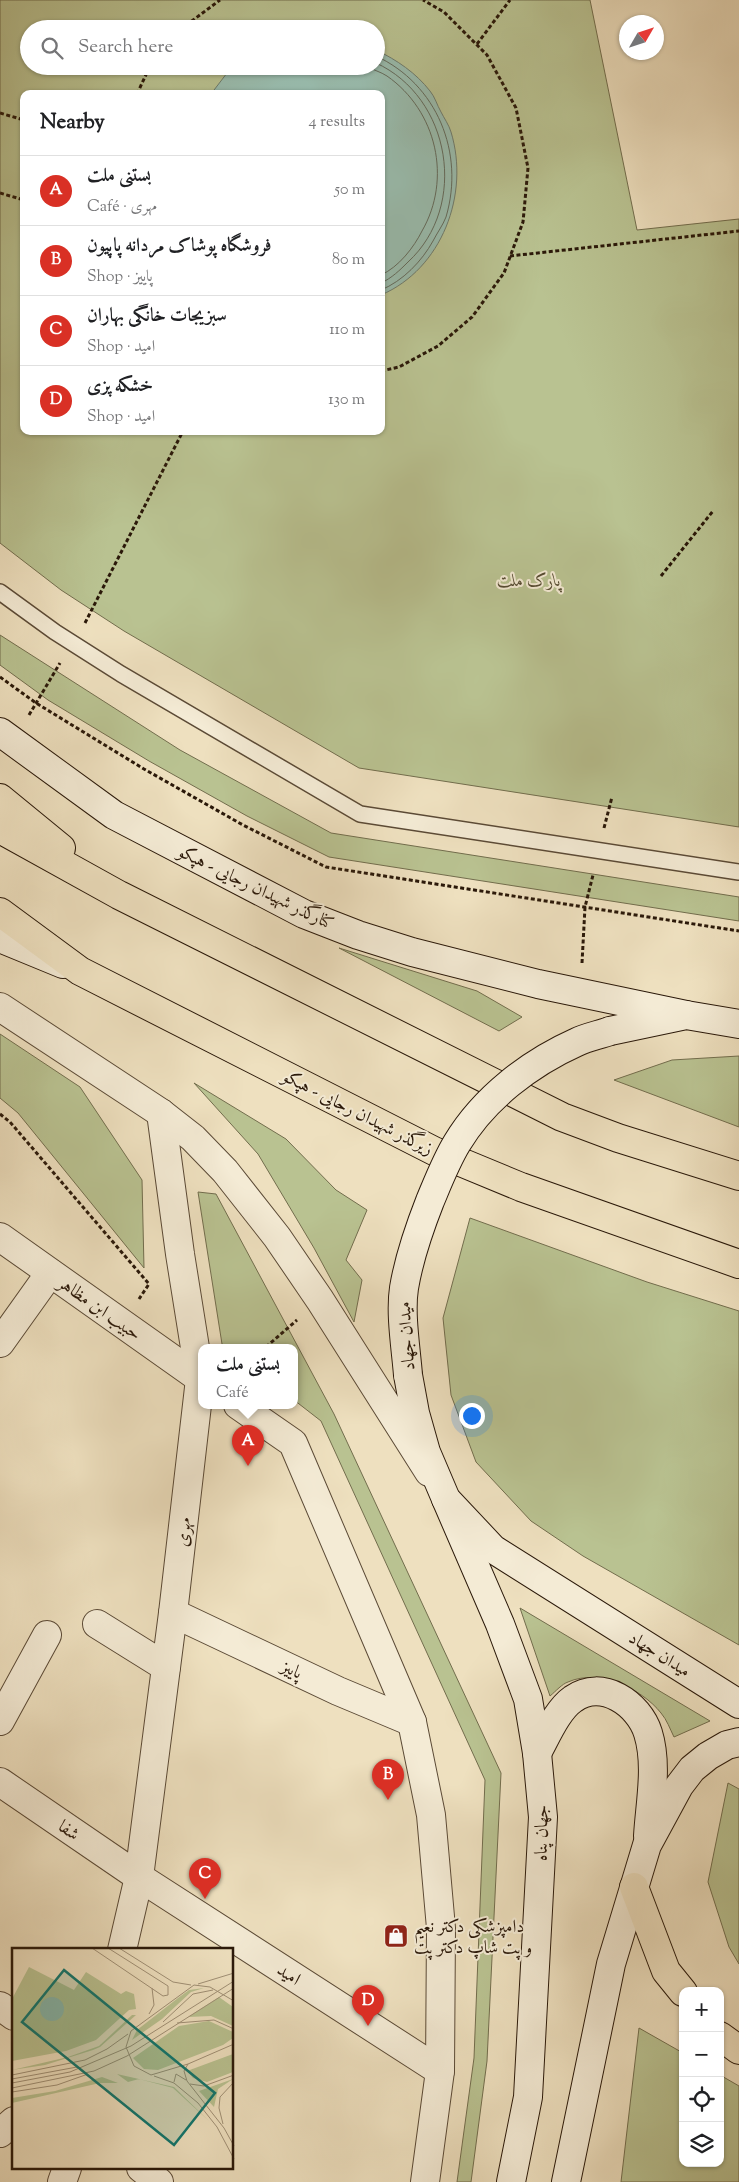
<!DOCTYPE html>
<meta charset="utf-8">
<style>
:root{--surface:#fff;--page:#f6f6f6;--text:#202124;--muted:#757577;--line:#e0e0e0;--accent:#d93025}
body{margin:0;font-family:"Sorts Mill Goudy",Amiri,serif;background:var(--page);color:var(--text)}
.controls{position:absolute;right:15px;bottom:15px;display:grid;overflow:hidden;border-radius:10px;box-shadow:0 1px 4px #0004}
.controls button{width:45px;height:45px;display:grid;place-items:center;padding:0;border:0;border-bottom:1px solid var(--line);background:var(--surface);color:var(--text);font:25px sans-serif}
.compass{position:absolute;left:619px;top:15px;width:45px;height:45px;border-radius:50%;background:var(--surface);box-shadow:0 1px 4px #0004;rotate:51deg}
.you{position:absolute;left:471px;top:1415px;width:18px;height:18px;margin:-12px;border:4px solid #fff;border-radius:50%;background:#1a73e8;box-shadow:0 0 0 8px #1a73e833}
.badge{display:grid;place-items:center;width:32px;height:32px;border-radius:50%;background:var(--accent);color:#fff;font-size:16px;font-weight:700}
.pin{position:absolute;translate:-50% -41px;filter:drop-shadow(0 1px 2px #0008)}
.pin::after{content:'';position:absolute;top:26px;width:18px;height:15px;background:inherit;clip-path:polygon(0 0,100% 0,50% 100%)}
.popup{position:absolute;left:198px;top:1344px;width:100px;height:65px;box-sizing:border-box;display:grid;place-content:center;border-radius:10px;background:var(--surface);filter:drop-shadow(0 1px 4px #0005);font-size:16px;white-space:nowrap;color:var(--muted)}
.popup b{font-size:19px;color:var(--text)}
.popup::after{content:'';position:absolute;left:50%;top:100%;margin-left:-10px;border:10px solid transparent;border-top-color:var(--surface)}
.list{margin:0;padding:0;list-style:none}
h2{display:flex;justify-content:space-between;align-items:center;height:65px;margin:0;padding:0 20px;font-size:21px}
h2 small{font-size:16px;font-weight:400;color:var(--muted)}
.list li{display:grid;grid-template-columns:32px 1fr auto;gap:15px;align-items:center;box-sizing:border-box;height:70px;padding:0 20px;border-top:1px solid var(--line)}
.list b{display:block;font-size:19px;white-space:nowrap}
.list p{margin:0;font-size:16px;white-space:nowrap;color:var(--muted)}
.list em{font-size:16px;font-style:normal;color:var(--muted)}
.icon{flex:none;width:28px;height:28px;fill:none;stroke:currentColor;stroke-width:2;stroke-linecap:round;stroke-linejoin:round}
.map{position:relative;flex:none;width:739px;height:2182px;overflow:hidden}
.search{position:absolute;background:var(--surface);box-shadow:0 1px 4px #0004;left:20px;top:20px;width:365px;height:55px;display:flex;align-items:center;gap:12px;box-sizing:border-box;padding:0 18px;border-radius:28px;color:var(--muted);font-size:19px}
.panel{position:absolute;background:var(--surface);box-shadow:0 1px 4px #0004;left:20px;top:90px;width:365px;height:345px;border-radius:10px}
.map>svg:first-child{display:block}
.green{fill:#b9c291;stroke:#726d4d;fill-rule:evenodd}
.water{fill:#99bdaf;stroke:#6d7b6d}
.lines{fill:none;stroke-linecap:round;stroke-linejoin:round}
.shore{stroke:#626a5c;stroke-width:1}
.service-casing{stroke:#5b4a36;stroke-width:18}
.minor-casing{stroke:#5b4a36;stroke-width:30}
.tertiary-casing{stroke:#5b4a36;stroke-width:30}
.secondary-casing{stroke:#2a1809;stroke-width:30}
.primary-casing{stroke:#2a1809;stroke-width:30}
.path{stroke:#2a1809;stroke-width:3;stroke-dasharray:4 2.5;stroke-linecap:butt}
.service{stroke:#f4ebd5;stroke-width:15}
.minor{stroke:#f4ebd5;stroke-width:28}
.tertiary{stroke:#f4ebd5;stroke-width:28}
.secondary{stroke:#f4ebd5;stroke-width:28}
.primary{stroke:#eee0bf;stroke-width:28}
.secondary-bridge-casing{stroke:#2a1809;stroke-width:30;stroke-linecap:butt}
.secondary-bridge{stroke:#f4ebd5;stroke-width:28}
.labels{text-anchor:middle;stroke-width:4;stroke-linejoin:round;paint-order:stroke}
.park-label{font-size:18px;font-style:italic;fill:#554b32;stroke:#f4ebd5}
.street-label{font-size:18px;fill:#2a1809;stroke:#f4ebd5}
.poi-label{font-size:18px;fill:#2a1809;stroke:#f4ebd5;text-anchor:start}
.inset-road{fill:none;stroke:#a09076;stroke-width:1}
.view{fill:#0f766e;fill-opacity:0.15;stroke:#0f766e;stroke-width:2.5}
.inset-edge{fill:none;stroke:#2a1809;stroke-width:2.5}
</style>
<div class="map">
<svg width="739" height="2182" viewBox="0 0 739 2182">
<rect width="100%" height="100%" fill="#eee0bf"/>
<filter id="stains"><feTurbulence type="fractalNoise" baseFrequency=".004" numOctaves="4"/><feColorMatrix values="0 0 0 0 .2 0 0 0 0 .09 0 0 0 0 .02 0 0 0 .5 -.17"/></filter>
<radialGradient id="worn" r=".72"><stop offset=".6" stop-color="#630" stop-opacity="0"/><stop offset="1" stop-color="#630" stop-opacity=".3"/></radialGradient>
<!-- green -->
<g class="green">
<path d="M0 0H590L637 230 739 219V827L359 768 124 631 61 590 0 543ZM29 29H376V66H29ZM24 94H381V431H24Z"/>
<polygon points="0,635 180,750 331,833 739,897 739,921 329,857 247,816 149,761 48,700 0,665"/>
<polygon points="339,948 477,991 522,1017 499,1031"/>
<polygon points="0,1034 80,1087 142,1180 144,1268 18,1113 0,1098"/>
<polygon points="739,1056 739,1127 614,1080 672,1060"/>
<polygon points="194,1083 286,1139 336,1190 367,1210 346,1260 362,1280 354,1322 314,1248 258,1154"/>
<polygon points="198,1192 216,1194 334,1414 501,1773 487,2061 471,2182 457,2182 474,2058 485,1780 321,1421 294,1400 294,1347 226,1347 222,1344"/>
<polygon points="470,1218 647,1282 739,1311 739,1645 583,1556 531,1521 476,1462 451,1395 443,1318"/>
<path d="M520 1608 710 1721 674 1737C670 1729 667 1720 661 1713 642 1689 599 1668 568 1682 562 1684 556 1691 550 1696Z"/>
<polygon points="728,1783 739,1789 739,1964 729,1947 708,1882"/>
<polygon points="639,2028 683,2053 683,2163 720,2163 720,2075 739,2086 739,2182 621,2182"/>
</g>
<!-- water -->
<path class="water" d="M376 50C397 60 416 73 430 91 435 97 437 105 441 112 444 118 449 125 451 132 470 194 442 269 381 295V94H211L227 73 237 66H376Z"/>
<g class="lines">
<!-- shore -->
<g class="shore">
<path d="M376 56C437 84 465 153 446 217 443 225 437 233 433 241 422 261 403 281 381 290"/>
<path d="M376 63C451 97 469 206 408 262 400 270 392 278 381 283"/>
<path d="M366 66C373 70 381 72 387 76 437 111 452 179 422 231 414 247 399 267 381 275"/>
</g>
<defs>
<polyline id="service" points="0,592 55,632 121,674 360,814 739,872"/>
<g id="minor">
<polyline points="0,1237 202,1380"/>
<polyline points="0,1343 50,1273"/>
<polyline points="238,1405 293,1443 412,1722 431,1815 441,1928 440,2071 425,2182"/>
<polyline points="173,1613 338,1691 412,1722"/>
<polyline points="97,1624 166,1667"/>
<polyline points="0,1721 47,1635"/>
<polyline points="0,1782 139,1877 440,2071"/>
<polyline points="0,2006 14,2016"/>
<polyline points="0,2133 14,2121"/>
<polyline points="141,2168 159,2182"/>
</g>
<g id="tertiary">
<polyline points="0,1007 161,1113 193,1138 225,1171 277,1237 320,1300 429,1472"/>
<polyline points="122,1950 139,1877 173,1613 200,1379 180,1254 161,1113"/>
<polyline points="62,2182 67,2168"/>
</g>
<g id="secondary">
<polyline points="0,732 114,815 304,914 358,935 412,952 538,984 686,1015"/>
<polyline points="0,938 63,964"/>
<polyline points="610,1031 686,1015 739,1024"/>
<polyline points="408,1375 415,1413 426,1452 446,1499 493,1549 739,1704"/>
<polyline points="446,1499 500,1624 528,1699 537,1753 543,1817 528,2097 511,2182"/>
<path d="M537 1753C546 1737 557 1710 573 1699 602 1678 639 1704 648 1733 658 1765 650 1803 648 1836"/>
<polyline points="566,2182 611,1964 647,1845 679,1786 692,1769 708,1756 727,1745 739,1742"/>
</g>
<g id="primary">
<polyline points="0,798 61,848"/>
<polyline points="0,829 119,895 562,1117 618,1138 739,1176"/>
<polyline points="0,912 80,971 434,1151 521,1187 739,1264"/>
<polyline points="634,1887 666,1971 683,1992"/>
<polyline points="720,2036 739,2050"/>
</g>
</defs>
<!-- service casing -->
<use href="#service" class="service-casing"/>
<!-- minor casing -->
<use href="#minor" class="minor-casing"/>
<!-- tertiary casing -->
<use href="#tertiary" class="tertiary-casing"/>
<!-- secondary casing -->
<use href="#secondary" class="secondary-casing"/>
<!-- primary casing -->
<use href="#primary" class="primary-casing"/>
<!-- path -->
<g class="path">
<polyline points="181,29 220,0"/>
<polyline points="477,44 510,0"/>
<polyline points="137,94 150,66"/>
<polyline points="0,113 24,120"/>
<polyline points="0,193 24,200"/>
<polyline points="510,256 739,231"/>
<polyline points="381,371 399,367 438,346 472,317 504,273 523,222 528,168 516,108 487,55 444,12 423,0"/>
<polyline points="661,576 713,511"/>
<polyline points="85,623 183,431"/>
<polyline points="0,677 36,703 144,769 243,825 326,867 739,931"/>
<polyline points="29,715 60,663"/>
<polyline points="604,828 612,797"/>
<polyline points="582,963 585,907 593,875"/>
<polyline points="0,1114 10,1122 149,1284 139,1299"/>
<polyline points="266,1347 297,1320"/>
</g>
<!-- service -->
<use href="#service" class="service"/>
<!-- minor -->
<use href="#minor" class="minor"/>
<!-- tertiary -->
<use href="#tertiary" class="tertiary"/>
<!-- secondary -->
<use href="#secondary" class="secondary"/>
<!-- primary -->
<use href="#primary" class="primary"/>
<defs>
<path id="secondary-bridge" d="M408 1375C406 1349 400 1314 404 1288 409 1258 419 1229 430 1201 438 1182 446 1161 457 1143 484 1098 530 1063 577 1042 587 1037 599 1035 610 1031"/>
</defs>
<!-- secondary-bridge casing -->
<use href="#secondary-bridge" class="secondary-bridge-casing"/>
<!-- secondary-bridge -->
<use href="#secondary-bridge" class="secondary-bridge"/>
</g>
<!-- icons -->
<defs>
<symbol id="shop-square" viewBox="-11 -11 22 22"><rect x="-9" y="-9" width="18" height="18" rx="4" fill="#8f2418" stroke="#f4ebd5"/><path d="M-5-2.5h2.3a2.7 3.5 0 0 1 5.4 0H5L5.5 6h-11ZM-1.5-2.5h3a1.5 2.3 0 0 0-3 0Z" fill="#fff"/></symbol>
</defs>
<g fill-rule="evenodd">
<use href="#shop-square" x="382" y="1922" width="28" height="28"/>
</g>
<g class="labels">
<!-- park labels -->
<g class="park-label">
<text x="529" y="586">پارک ملت</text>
</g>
<!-- street labels -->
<g class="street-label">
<text transform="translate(256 887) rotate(26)" y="6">کنارگذر شهیدان رجایی - هپکو</text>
<text transform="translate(358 1112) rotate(27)" y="6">زیرگذر شهیدان رجایی - هپکو</text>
<text transform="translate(100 1308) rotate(35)" y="6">حبیب ابن مظاهر</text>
<text transform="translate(406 1336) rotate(-94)" y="6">میدان جهاد</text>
<text transform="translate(183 1532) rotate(-84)" y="6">مهری</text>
<text transform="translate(660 1654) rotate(32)" y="6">میدان جهاد</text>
<text transform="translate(292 1669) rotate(25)" y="6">پاییز</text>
<text transform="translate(69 1830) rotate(34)" y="6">شفا</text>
<text transform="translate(541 1833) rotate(-89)" y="6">جهان پناه</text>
<text transform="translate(289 1974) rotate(33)" y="6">امید</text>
</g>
<!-- poi labels -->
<g class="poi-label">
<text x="414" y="1932">دامپزشکی دکتر نعیم<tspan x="414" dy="21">و پت شاپ دکتر پت</tspan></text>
</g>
</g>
<!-- overview -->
<g transform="translate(12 1948)">
<rect width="221" height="221" fill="#eee0bf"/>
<path d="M17 19 62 42 74 24 109 46 114 43 122 46 124 61 117 62 84 92 54 103 0 113V51ZM192 40 179 44 150 71 120 92 125 82 166 50 177 42ZM207 49 221 59V78L199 68 176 69ZM120 67H124L88 99 81 102 33 117 0 122 56 109 87 98ZM197 73 221 84V90L211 97 146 122 132 121 121 110 167 78ZM221 106V124L195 134 181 130 175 123ZM105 126 162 139 197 173 161 140 127 131 116 134ZM90 129 106 135H88L0 155V150L43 143ZM221 131 206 141 202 159 187 143Z" fill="#b9c291"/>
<path d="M28 61a12 12 0 1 1 24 0a12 12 0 1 1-24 0Z" fill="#99bdaf"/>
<path class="inset-road" d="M80 0 151 48 156 47V38L96 0M107 0 161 34 179 37M186 36 222 25M222 53 198 39 182 37 119 83 114 99 122 118 139 127 176 116 222 96M137 66 142 57 140 40M151 74 181 46 201 42M165 75 202 72 222 81M176 116 172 123 175 133 212 180 222 198M0 127 73 112 95 101 116 86M142 128 162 135 186 155 205 179 222 211M0 131 65 119M162 134 164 126 174 132M0 135 58 124 119 98 222 33M178 136 192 138 222 127M0 140 82 123 115 108 222 40M0 144 45 137 76 126M211 176 207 160 208 149 222 134"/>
<path class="view" d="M52 22 203 145 162 197 10 74Z"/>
<rect width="221" height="221" class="inset-edge"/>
</g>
<rect width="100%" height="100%" filter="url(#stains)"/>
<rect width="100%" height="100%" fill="url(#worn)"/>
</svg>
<div class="controls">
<button>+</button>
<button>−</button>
<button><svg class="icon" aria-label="locate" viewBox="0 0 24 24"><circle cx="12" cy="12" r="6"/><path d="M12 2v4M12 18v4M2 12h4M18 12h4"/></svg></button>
<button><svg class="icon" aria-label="layers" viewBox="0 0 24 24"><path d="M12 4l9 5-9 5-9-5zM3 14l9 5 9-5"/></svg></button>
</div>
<svg class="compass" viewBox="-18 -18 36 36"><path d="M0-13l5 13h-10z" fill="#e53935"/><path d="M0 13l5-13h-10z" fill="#757577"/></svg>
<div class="you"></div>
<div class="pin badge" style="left:248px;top:1466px">A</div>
<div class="popup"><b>بستنی ملت</b>Café</div>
<div class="pin badge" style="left:388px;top:1800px">B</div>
<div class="pin badge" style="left:205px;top:1899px">C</div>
<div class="pin badge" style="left:368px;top:2026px">D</div>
<div class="search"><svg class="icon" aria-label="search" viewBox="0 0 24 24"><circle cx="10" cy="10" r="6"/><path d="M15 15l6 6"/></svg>Search here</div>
<section class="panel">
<h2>Nearby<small>4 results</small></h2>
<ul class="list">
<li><span class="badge">A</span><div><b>بستنی ملت</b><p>Café · مهری</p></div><em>50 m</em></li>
<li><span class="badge">B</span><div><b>فروشگاه پوشاک مردانه پاپیون</b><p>Shop · پاییز</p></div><em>80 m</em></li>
<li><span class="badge">C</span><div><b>سبزیجات خانگی بهاران</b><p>Shop · امید</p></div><em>110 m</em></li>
<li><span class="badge">D</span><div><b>خشکه پزی</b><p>Shop · امید</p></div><em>130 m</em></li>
</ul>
</section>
</div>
